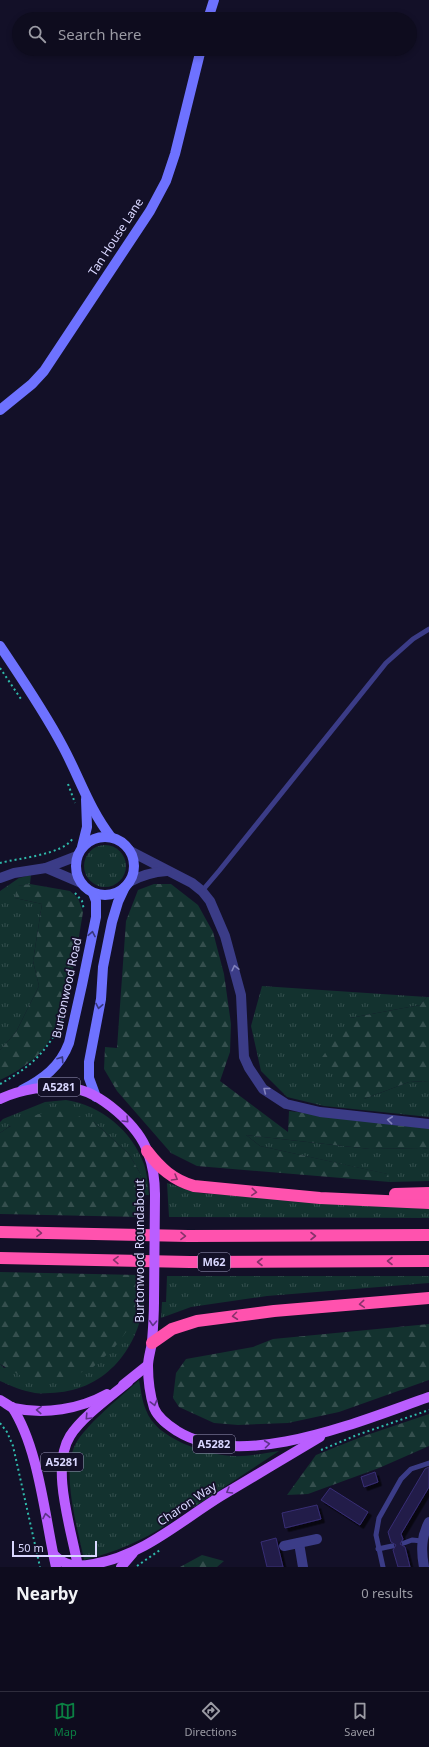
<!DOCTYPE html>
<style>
:root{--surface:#0e0c1e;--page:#1c1a2b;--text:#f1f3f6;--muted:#9b9ba4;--line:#2e2c3c;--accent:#0b8043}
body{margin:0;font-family:"Noto Sans",sans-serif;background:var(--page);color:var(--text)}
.scale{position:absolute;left:12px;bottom:10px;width:85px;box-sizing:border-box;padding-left:4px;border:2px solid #d9d7ff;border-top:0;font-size:11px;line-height:14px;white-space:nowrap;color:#d9d7ff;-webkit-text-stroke:3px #131028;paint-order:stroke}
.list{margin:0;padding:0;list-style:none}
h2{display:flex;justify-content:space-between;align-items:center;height:52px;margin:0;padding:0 16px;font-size:17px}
h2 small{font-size:13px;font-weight:400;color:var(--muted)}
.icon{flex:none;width:22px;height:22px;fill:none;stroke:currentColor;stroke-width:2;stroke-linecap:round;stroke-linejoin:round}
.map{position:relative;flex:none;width:429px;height:1567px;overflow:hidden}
.search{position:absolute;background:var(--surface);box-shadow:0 2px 6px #0003;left:12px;right:12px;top:12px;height:44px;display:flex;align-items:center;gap:10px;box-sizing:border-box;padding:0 14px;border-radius:22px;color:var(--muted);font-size:15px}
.sheet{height:124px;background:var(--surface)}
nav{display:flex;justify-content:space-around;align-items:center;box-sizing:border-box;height:56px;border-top:1px solid var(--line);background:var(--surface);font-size:11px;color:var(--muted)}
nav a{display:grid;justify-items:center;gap:2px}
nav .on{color:var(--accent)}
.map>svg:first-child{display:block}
.grass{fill:url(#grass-tufts)}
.forest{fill:url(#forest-firs)}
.building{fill:#221c49;stroke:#382e75;filter:url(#shadow)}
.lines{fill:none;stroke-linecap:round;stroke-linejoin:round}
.path{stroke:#2fbaab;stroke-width:2;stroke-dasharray:2 3;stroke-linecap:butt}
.lane{stroke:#3b3c87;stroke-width:5}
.street{stroke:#3b3c87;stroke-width:10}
.secondary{stroke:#6e72ff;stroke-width:10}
.primary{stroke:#ba5eff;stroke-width:10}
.highway{stroke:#ff52ae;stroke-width:12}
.primary-bridge{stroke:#ba5eff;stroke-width:10}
.oneway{stroke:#37377e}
.oneway2{stroke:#8282bd}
.oneway3{stroke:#5e3389}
.oneway4{stroke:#89316b}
.labels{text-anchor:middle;stroke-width:3.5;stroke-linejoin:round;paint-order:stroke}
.shield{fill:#131028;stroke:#9e9bbe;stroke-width:1}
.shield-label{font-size:11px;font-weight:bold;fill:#d9d7ff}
.street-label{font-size:12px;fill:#d9d7ff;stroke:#131028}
</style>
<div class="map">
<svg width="429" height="1567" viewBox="0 0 429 1567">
<defs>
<pattern id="grass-tufts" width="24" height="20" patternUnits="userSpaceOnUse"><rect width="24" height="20" fill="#13322f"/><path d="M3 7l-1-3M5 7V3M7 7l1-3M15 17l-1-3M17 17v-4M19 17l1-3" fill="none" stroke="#354f4e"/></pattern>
<pattern id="forest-firs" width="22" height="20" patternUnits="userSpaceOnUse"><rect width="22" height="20" fill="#13322f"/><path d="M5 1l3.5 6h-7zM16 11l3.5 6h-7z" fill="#354f4e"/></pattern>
<filter id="shadow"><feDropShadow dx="3.5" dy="3.5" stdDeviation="0" flood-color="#0009"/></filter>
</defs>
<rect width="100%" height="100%" fill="#131028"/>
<!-- grass -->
<g class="grass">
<circle cx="105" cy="866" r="21"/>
<polygon points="31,875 30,884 18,886 15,898 42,904 33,961 39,986 16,1032 0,1050 0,891 19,878"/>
<polygon points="262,986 427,997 420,1005 350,1018 364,1099 409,1082 429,1081 429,1117 324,1106 287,1097 261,1071 251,1026"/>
<path d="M66 1100C101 1105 132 1131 144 1164 147 1173 148 1185 149 1195H141L140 1173 129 1154 94 1122 10 1126 0 1133V1122L3 1119 45 1102Z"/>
<polygon points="246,1135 370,1149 422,1148 429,1149 429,1181 390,1182 387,1174 260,1146"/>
<polygon points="167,1183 199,1193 429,1209 429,1218 169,1217"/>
<polygon points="167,1276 429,1276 429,1283 267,1296 191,1307 161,1318 162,1302 166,1302"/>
<path d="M139 1302H144C137 1352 103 1392 50 1393 45 1393 40 1394 35 1393 23 1391 11 1386 0 1381V1364L4 1368 132 1324Z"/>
<path d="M139 1380C141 1390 142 1401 146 1410 156 1439 205 1454 232 1456 247 1457 264 1453 279 1451L194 1507 186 1506 173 1515 171 1522C144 1540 116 1552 84 1560 78 1529 61 1474 75 1445 85 1425 122 1396 139 1380Z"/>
</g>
<!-- forest -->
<g class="forest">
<path d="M30 884 70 891 78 898 83 912C76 953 67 1029 36 1057 25 1066 13 1074 0 1080V1050L16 1032 39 986 33 961 42 904 15 898 17 886Z"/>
<polygon points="154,884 171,884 198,905 213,932 224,974 231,1024 230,1052 220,1081 288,1132 289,1111 429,1128 429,1149 422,1148 370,1149 246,1135 260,1146 388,1174 390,1182 197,1166 171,1153 117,1091 104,1069 105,1047 117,1048 126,921 138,890"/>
<polygon points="427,997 429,997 429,1081 409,1082 364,1099 320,1060 350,1018 420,1005"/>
<path d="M54 1110 73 1114 94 1122 129 1154 140 1173V1217L0 1214V1133C16 1121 34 1115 54 1110Z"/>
<polygon points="0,1272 140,1275 139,1302 132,1324 114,1348 91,1369 62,1379 23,1377 0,1364"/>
<polygon points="429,1324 429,1380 339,1412 288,1423 238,1425 214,1423 179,1407 173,1398 176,1373 186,1359 253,1347 273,1339"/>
<polygon points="429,1414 429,1446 379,1468 308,1494 287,1495 316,1455 361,1437"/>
<polygon points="202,1555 224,1561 217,1567 180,1567"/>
</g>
<!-- building -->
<g class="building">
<polygon points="429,1467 429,1487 401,1534 403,1539 400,1544 405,1547 410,1567 398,1567 393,1550 396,1545 391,1542 388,1532 425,1469"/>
<polygon points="375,1472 378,1482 364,1487 361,1477"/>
<polygon points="330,1488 368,1512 360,1525 321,1500"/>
<polygon points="317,1505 321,1519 285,1528 282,1513"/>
<polygon points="276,1538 283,1567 267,1567 261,1542"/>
</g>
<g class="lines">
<!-- path -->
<g class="path">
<polyline points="0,668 21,699"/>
<polyline points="68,784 75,803"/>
<path d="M0 863C18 858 63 855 73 838"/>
<polyline points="75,893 82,901 84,910"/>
<path d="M0 1084C31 1067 49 1050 63 1018"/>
<polyline points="0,1423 7,1432 13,1446 40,1567"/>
<polyline points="321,1450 357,1435 429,1410"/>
<polyline points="137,1566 160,1550"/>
</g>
<!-- lane -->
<g class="lane">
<polyline points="202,891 219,871 386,663 413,639 429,629"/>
<polyline points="404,1543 412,1540 422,1541"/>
<polyline points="378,1549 392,1546"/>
<polyline points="383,1567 376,1535 379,1518 401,1479 411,1469 429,1463"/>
</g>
<!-- street -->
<g class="street">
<polyline points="130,851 192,883 202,891 210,901 225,936 241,995 244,1057 249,1068 263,1089 286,1104 320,1112 429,1124"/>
<polyline points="46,868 81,883"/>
<polyline points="0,878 14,873 46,868 77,856"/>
<path d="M129 882C142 875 152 872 167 871"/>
<polyline points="299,1543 303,1567"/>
<polyline points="284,1546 317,1539"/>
<path d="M424 1567C421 1551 421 1537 429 1522"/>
</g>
<!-- secondary -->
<g class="secondary">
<polyline points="208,19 214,0"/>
<polyline points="0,410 32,384 44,371 150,211 166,181 175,154 201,49"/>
<path d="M0 646C22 679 44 711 62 745 79 776 89 809 111 837"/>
<circle cx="105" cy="866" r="29"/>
<polyline points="82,847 87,827 86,799"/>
<path d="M22 1090C43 1079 60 1067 69 1043L82 985 96 917V901L93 893"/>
<polyline points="96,1097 89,1078 89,1062 101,999 103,967 112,922 118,902 125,887"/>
</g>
<!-- primary -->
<g class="primary">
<path d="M0 1099C21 1089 48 1085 71 1088 100 1091 139 1126 148 1153 153 1166 155 1181 155 1195"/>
<path d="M154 1302C154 1315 153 1329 152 1342 151 1350 148 1358 148 1366 148 1379 150 1395 154 1408 158 1418 168 1425 177 1431 243 1472 362 1420 429 1397"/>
<polyline points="123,1385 148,1365"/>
<path d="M0 1400C4 1402 9 1406 13 1408 45 1415 80 1409 107 1394"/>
<path d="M12 1407C39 1448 45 1519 56 1567"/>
<path d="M53 1554C65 1567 77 1567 94 1564 144 1555 179 1522 221 1496 254 1476 287 1457 320 1437"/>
<path d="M78 1567C72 1531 50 1468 70 1436 82 1417 110 1397 128 1382"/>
<polyline points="121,1567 133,1553"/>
</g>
<!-- highway -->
<g class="highway">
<path d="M147 1151C160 1168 173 1180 194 1186L320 1198 429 1203"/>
<polyline points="395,1194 429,1193"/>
<polyline points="0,1232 188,1236 429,1235"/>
<polyline points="0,1258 190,1262 429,1261"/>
<polyline points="152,1343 172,1329 197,1321 274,1311 429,1298"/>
</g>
<!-- primary-bridge -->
<polyline class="primary-bridge" points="154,1302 155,1195"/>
</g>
<!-- one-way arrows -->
<defs><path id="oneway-chevron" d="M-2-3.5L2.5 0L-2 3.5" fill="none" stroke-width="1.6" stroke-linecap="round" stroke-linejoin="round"/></defs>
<g class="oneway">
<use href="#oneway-chevron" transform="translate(92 934) rotate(-79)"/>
<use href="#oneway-chevron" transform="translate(99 1006) rotate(101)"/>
<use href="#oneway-chevron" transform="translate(61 1059) rotate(-56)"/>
</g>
<g class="oneway2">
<use href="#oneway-chevron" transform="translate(235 968) rotate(-103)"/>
<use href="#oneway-chevron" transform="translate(266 1090) rotate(-142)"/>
<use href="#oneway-chevron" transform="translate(390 1120) rotate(-174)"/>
</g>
<g class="oneway3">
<use href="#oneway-chevron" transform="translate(126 1120) rotate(45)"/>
<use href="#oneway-chevron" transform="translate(153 1323) rotate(93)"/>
<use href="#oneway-chevron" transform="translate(154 1403) rotate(75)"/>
<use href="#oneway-chevron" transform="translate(39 1410) rotate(-177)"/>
<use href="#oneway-chevron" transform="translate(88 1417) rotate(133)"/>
<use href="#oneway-chevron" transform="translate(267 1444) rotate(-7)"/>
<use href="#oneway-chevron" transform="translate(229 1491) rotate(150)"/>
<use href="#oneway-chevron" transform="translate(46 1516) rotate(-101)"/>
</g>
<g class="oneway4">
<use href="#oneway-chevron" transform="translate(175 1178) rotate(30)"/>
<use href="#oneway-chevron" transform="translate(254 1192) rotate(5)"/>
<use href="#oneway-chevron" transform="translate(39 1233) rotate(1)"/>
<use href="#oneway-chevron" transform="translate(183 1236) rotate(1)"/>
<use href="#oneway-chevron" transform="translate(313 1236)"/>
<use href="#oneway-chevron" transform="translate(116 1260) rotate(-179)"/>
<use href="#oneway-chevron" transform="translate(390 1261) rotate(180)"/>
<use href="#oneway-chevron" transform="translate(260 1262) rotate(180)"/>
<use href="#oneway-chevron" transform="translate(362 1304) rotate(175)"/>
<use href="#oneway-chevron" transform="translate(235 1316) rotate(173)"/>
</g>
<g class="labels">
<!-- shield labels -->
<g class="shield">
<rect x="38" y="1078" width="42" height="18" rx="3"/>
<rect x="198" y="1253" width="32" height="18" rx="3"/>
<rect x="193" y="1435" width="42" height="18" rx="3"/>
<rect x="41" y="1453" width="42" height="18" rx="3"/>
</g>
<g class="shield-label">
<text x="59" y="1091">A5281</text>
<text x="214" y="1266">M62</text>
<text x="214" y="1448">A5282</text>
<text x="62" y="1466">A5281</text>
</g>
<!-- street labels -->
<g class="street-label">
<text transform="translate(116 237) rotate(-57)" y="4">Tan House Lane</text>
<text transform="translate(67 988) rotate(-78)" y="4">Burtonwood Road</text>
<text transform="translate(140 1251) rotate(-90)" y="4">Burtonwood Roundabout</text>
<text transform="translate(187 1504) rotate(-34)" y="4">Charon Way</text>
</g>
</g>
</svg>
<div class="scale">50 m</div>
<div class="search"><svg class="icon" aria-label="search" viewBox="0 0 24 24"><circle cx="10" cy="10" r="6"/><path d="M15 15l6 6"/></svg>Search here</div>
</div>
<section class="sheet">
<h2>Nearby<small>0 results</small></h2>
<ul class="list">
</ul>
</section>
<nav>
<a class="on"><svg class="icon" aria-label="map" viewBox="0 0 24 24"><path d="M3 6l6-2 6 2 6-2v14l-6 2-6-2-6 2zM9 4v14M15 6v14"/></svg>Map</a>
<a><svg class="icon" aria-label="directions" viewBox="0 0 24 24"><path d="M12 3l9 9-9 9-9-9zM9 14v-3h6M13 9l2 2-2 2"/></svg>Directions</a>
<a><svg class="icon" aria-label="saved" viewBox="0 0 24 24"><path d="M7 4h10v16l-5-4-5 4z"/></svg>Saved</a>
</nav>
